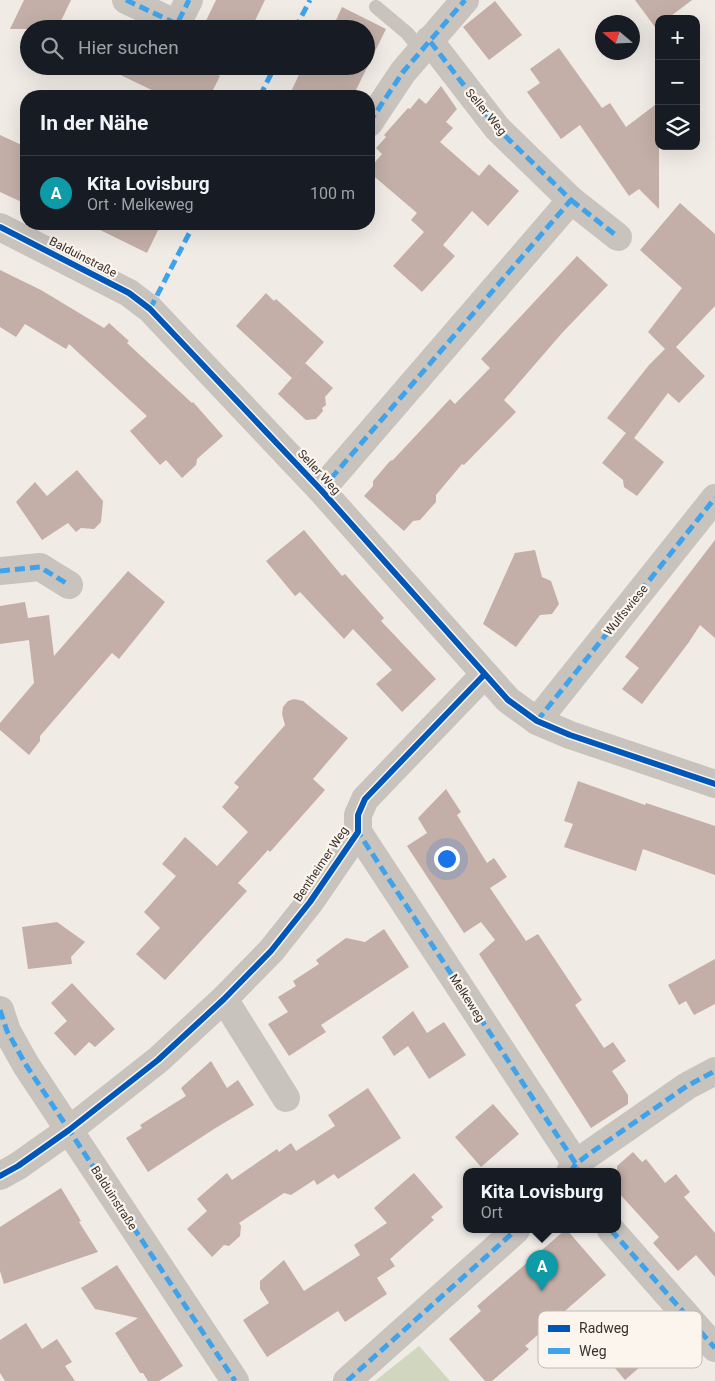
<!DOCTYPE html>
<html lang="de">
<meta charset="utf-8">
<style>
:root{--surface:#171b24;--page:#242831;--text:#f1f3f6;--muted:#9ea1a6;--line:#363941;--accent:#7a716c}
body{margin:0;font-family:Roboto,sans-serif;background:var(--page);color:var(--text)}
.controls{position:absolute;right:15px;top:15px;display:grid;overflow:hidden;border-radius:10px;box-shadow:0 5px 20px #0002}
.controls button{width:45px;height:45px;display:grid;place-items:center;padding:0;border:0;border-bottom:1px solid var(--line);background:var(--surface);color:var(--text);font:25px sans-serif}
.compass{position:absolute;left:595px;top:15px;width:45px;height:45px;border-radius:50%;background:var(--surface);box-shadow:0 5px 20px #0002;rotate:289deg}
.you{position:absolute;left:446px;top:858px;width:18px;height:18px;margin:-12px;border:4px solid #fff;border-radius:50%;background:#1a73e8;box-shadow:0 0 0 8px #1a73e833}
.badge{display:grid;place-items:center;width:32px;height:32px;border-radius:50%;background:var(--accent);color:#fff;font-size:16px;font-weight:700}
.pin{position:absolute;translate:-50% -41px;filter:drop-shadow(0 1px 2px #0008)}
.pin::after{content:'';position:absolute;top:26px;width:18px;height:15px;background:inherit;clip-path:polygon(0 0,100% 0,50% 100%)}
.popup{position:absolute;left:463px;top:1168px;width:158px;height:65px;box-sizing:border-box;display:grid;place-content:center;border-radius:10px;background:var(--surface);filter:drop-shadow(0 1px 4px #0005);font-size:16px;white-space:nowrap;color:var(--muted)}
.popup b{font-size:19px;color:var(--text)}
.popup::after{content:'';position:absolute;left:50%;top:100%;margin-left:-10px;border:10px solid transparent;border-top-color:var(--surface)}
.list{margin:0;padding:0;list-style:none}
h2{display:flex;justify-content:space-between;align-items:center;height:65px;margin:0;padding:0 20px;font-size:21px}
h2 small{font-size:16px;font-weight:400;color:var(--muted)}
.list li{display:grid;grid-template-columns:32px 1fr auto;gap:15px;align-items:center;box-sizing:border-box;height:75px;padding:0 20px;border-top:1px solid var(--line)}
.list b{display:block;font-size:19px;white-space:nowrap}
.list p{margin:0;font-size:16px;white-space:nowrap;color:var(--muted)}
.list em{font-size:16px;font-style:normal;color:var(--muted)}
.icon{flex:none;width:28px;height:28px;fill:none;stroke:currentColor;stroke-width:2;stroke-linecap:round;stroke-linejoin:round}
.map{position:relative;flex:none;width:715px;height:1381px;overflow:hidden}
.search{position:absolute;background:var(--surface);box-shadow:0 5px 20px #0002;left:20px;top:20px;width:355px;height:55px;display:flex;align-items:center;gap:12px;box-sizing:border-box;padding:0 18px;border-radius:28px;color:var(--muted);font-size:19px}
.panel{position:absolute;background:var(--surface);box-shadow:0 5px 20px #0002;left:20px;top:90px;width:355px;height:140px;border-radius:20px}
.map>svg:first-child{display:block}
.green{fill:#d1d6bf}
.building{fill:#c3afa7}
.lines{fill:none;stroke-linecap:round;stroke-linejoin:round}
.service{stroke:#c9c3be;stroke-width:14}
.minor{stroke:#c9c3be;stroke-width:28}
.quiet{stroke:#3fa3eb;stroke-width:5;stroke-dasharray:10 5;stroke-linecap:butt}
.cycleway-casing{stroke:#fbf5ee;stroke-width:9}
.cycleway{stroke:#0057b8;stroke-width:6}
.labels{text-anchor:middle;stroke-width:4.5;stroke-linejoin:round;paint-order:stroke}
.street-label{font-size:12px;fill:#3b302b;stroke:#fbf5ee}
.key{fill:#fbf5ee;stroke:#c1bab4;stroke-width:1}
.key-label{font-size:14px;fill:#3b302b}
</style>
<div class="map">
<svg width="715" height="1381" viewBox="0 0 715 1381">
<rect width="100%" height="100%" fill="#f0ebe5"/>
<!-- green -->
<polygon class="green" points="419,1346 450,1381 375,1381"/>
<!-- building -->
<g class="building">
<polygon points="24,0 71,0 57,29 10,29"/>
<polygon points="216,0 265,0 251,29 202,29"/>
<polygon points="635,0 692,0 667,19 659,19 659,25 655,27"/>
<polygon points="495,1 522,35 489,60 463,27"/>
<polygon points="342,7 386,29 353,96 289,96 303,66 366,66 366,29 332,29"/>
<polygon points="559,48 602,108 610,103 626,127 659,102 659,209 639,189 629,196 580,125 561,139 527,92 540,83 530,69"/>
<polygon points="102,66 199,66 220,76 210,96 164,96"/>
<polygon points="441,86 457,109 446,122 453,128 440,142 479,176 489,164 519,191 488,226 472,211 443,245 455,256 422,292 393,266 424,232 411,220 417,213 369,172 369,169 382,154 376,148 386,137 384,135 408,108 410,109 419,98 426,104"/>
<polygon points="0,135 26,147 26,204 0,192"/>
<polygon points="680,203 715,234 715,306 676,347 705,376 679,403 668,393 634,438 664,462 637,496 624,487 623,480 602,463 626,433 607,418 649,365 665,349 648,332 682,288 640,250"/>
<polygon points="88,224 161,224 147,253"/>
<polygon points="577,256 608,285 562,333 504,400 516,412 464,465 462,464 436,495 436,502 420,520 413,521 404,531 364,496 373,486 373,481 390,461 393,460 450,399 455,404 490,368 481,359"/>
<polygon points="0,270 41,290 104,328 109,323 129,341 127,343 192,403 193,402 223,436 197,459 196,465 182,478 166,460 160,465 130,431 147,416 69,344 66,349 25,324 16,337 0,327"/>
<polygon points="266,293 274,301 276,299 324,342 292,378 236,326"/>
<polygon points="305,363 333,388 325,397 326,405 322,408 323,411 316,419 306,420 278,394"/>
<polygon points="77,470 103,501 101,522 94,529 81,528 76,532 68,523 42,540 16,502 35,482 47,496"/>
<polygon points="304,530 342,576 345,574 384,618 381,621 436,679 402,712 376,684 392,670 353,629 344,639 300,592 295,596 266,561"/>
<polygon points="715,540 715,638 700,625 689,642 642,704 622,689 639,668 625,657"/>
<polygon points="535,550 542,577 551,581 559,604 552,614 540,615 516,647 483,624 515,553"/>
<polygon points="128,571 165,602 119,659 112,653 40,736 40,741 29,755 0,730 0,723 34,683 29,640 0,644 0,606 25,602 28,618 49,615 54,656"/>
<polygon points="294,699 303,701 348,738 313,779 325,790 270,852 268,850 238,883 247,891 165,980 136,954 160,928 144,912 176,876 162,864 185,837 217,866 248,832 222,807 239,787 234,783 285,725 282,714 283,707 288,701"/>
<polygon points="578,781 645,805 646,803 715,826 715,875 643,849 636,871 564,847 573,824 564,821"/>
<polygon points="446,789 461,812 457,815 487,863 494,858 507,877 490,888 526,941 538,934 582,1000 575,1005 604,1048 613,1042 626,1061 612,1071 628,1095 628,1104 591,1128 479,954 495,940 481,922 464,933 407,846 427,833 418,818"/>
<polygon points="57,922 85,942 71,957 72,964 28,969 22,927"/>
<polygon points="384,929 409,967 321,1025 326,1032 289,1056 268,1024 288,1012 278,997 296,986 293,981 319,964 316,960 346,938 365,942"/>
<polygon points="715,959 715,1004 694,1015 686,1001 679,1005 668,985"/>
<polygon points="72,983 115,1029 95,1047 89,1042 75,1056 54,1033 67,1021 51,1003"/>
<polygon points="413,1011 427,1033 444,1022 466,1055 429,1079 408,1046 394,1056 382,1037"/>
<polygon points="211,1061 227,1088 238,1080 254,1105 214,1129 148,1172 126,1138 142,1128 140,1125 186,1096 181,1088"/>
<polygon points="368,1088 401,1138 338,1179 334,1174 317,1185 314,1180 291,1195 284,1193 239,1223 241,1226 240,1236 229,1246 224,1245 212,1257 187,1229 207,1211 197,1199 227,1173 232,1180 277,1149 279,1152 291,1143 296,1151 335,1126 328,1115"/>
<polygon points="493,1104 519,1134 481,1167 455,1137"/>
<polygon points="633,1152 642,1162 646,1159 665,1183 676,1174 690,1192 684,1197 715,1233 715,1277 696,1255 678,1271 653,1243 659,1237 617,1191 617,1166"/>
<polygon points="414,1173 443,1207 431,1217 434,1220 390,1259 395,1266 377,1278 387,1294 345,1322 338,1311 267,1357 243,1320 269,1303 260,1289 260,1281 284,1260 304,1291 360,1255 354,1245 387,1223 374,1208"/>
<polygon points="61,1188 81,1221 79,1222 98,1252 4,1284 0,1271 0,1227"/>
<polygon points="565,1230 567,1230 606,1275 525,1346 529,1349 492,1381 485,1381 449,1339 481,1311 477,1306"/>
<polygon points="117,1265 183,1366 159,1381 148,1381 143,1373 140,1373 115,1333 138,1318 95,1309 81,1288"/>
<polygon points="639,1312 666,1344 625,1380 598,1348"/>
<polygon points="26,1323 42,1349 57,1339 72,1362 65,1366 75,1381 5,1381 0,1373 0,1340"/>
</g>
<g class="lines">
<!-- service -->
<polyline class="service" points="376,7 407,33 421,50"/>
<!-- minor -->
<g class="minor">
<polyline points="126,0 177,24 189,0"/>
<polyline points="369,123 403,72 465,0"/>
<polyline points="571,200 618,237"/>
<polyline points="0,227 129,293 150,309 321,490 508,700 537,721 570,735 715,784"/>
<polyline points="321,490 571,200 497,128 429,40"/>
<polyline points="0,571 40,567 69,585"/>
<polyline points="537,721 715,498"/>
<polyline points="358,832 576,1164 578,1172"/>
<polyline points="224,999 286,1098"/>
<polyline points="0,1010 7,1031 26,1065 235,1381"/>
<polyline points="570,1172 576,1164 589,1154 687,1086 715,1071"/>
<polyline points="0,1176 18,1166 69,1130 158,1060 224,999 271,951 310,902 358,832 358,815 365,799 484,675"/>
<polyline points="611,1230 715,1348"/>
<polyline points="347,1381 516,1230"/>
</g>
<!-- quiet -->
<g class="quiet">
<polyline points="126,0 177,24 189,0"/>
<polyline points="295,29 310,0"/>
<polyline points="260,96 275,66"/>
<polyline points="369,123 403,72 465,0"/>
<polyline points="571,200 618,237"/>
<polyline points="150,309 194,224"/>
<polyline points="321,490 571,200 497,128 429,40"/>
<polyline points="0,571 40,567 69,585"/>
<polyline points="537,721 715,498"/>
<polyline points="358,828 358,832 576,1164 578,1172"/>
<polyline points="0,1010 7,1031 26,1065 235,1381"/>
<polyline points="570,1172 576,1164 589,1154 687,1086 715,1071"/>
<polyline points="611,1230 715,1348"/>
<polyline points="347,1381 516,1230"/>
</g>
<defs>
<g id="cycleway">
<polyline points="0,227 129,293 150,309 321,490 508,700 537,721 570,735 715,784"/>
<polyline points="0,1176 18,1166 69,1130 158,1060 224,999 271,951 310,902 358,832 358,815 365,799 484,675"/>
</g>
</defs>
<!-- cycleway casing -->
<use href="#cycleway" class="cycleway-casing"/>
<!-- cycleway -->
<use href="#cycleway" class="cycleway"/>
</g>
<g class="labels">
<!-- street labels -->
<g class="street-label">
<text transform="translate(486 112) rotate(50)" y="4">Seller Weg</text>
<text transform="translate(83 257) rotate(27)" y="4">Balduinstraße</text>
<text transform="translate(319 472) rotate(47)" y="4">Seller Weg</text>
<text transform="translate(626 610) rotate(-51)" y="4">Wulfswiese</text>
<text transform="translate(321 864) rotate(-56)" y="4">Bentheimer Weg</text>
<text transform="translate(467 998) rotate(57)" y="4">Melkeweg</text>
<text transform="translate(114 1198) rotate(57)" y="4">Balduinstraße</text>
</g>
</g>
<!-- legend -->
<rect x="538" y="1311" width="164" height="57" rx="8" class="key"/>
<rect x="548" y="1325" width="22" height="7" fill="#0057b8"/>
<rect x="548" y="1348" width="22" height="6" fill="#3fa3eb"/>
<g class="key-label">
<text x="579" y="1333">Radweg</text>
<text x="579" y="1356">Weg</text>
</g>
</svg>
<div class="controls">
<button>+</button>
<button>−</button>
<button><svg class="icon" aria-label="layers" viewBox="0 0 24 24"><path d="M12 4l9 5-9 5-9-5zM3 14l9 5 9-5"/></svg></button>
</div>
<svg class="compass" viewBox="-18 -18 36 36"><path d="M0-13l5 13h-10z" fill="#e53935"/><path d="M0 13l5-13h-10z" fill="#9ea1a6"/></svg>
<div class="you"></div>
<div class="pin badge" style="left:542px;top:1291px;background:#0f9aa8">A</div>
<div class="popup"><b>Kita Lovisburg</b>Ort</div>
<div class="search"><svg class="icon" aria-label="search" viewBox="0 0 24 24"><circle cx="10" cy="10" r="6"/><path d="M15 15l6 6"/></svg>Hier suchen</div>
<section class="panel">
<h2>In der Nähe<small></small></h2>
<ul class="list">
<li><span class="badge" style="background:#0f9aa8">A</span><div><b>Kita Lovisburg</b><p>Ort · Melkeweg</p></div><em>100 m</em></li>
</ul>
</section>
</div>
